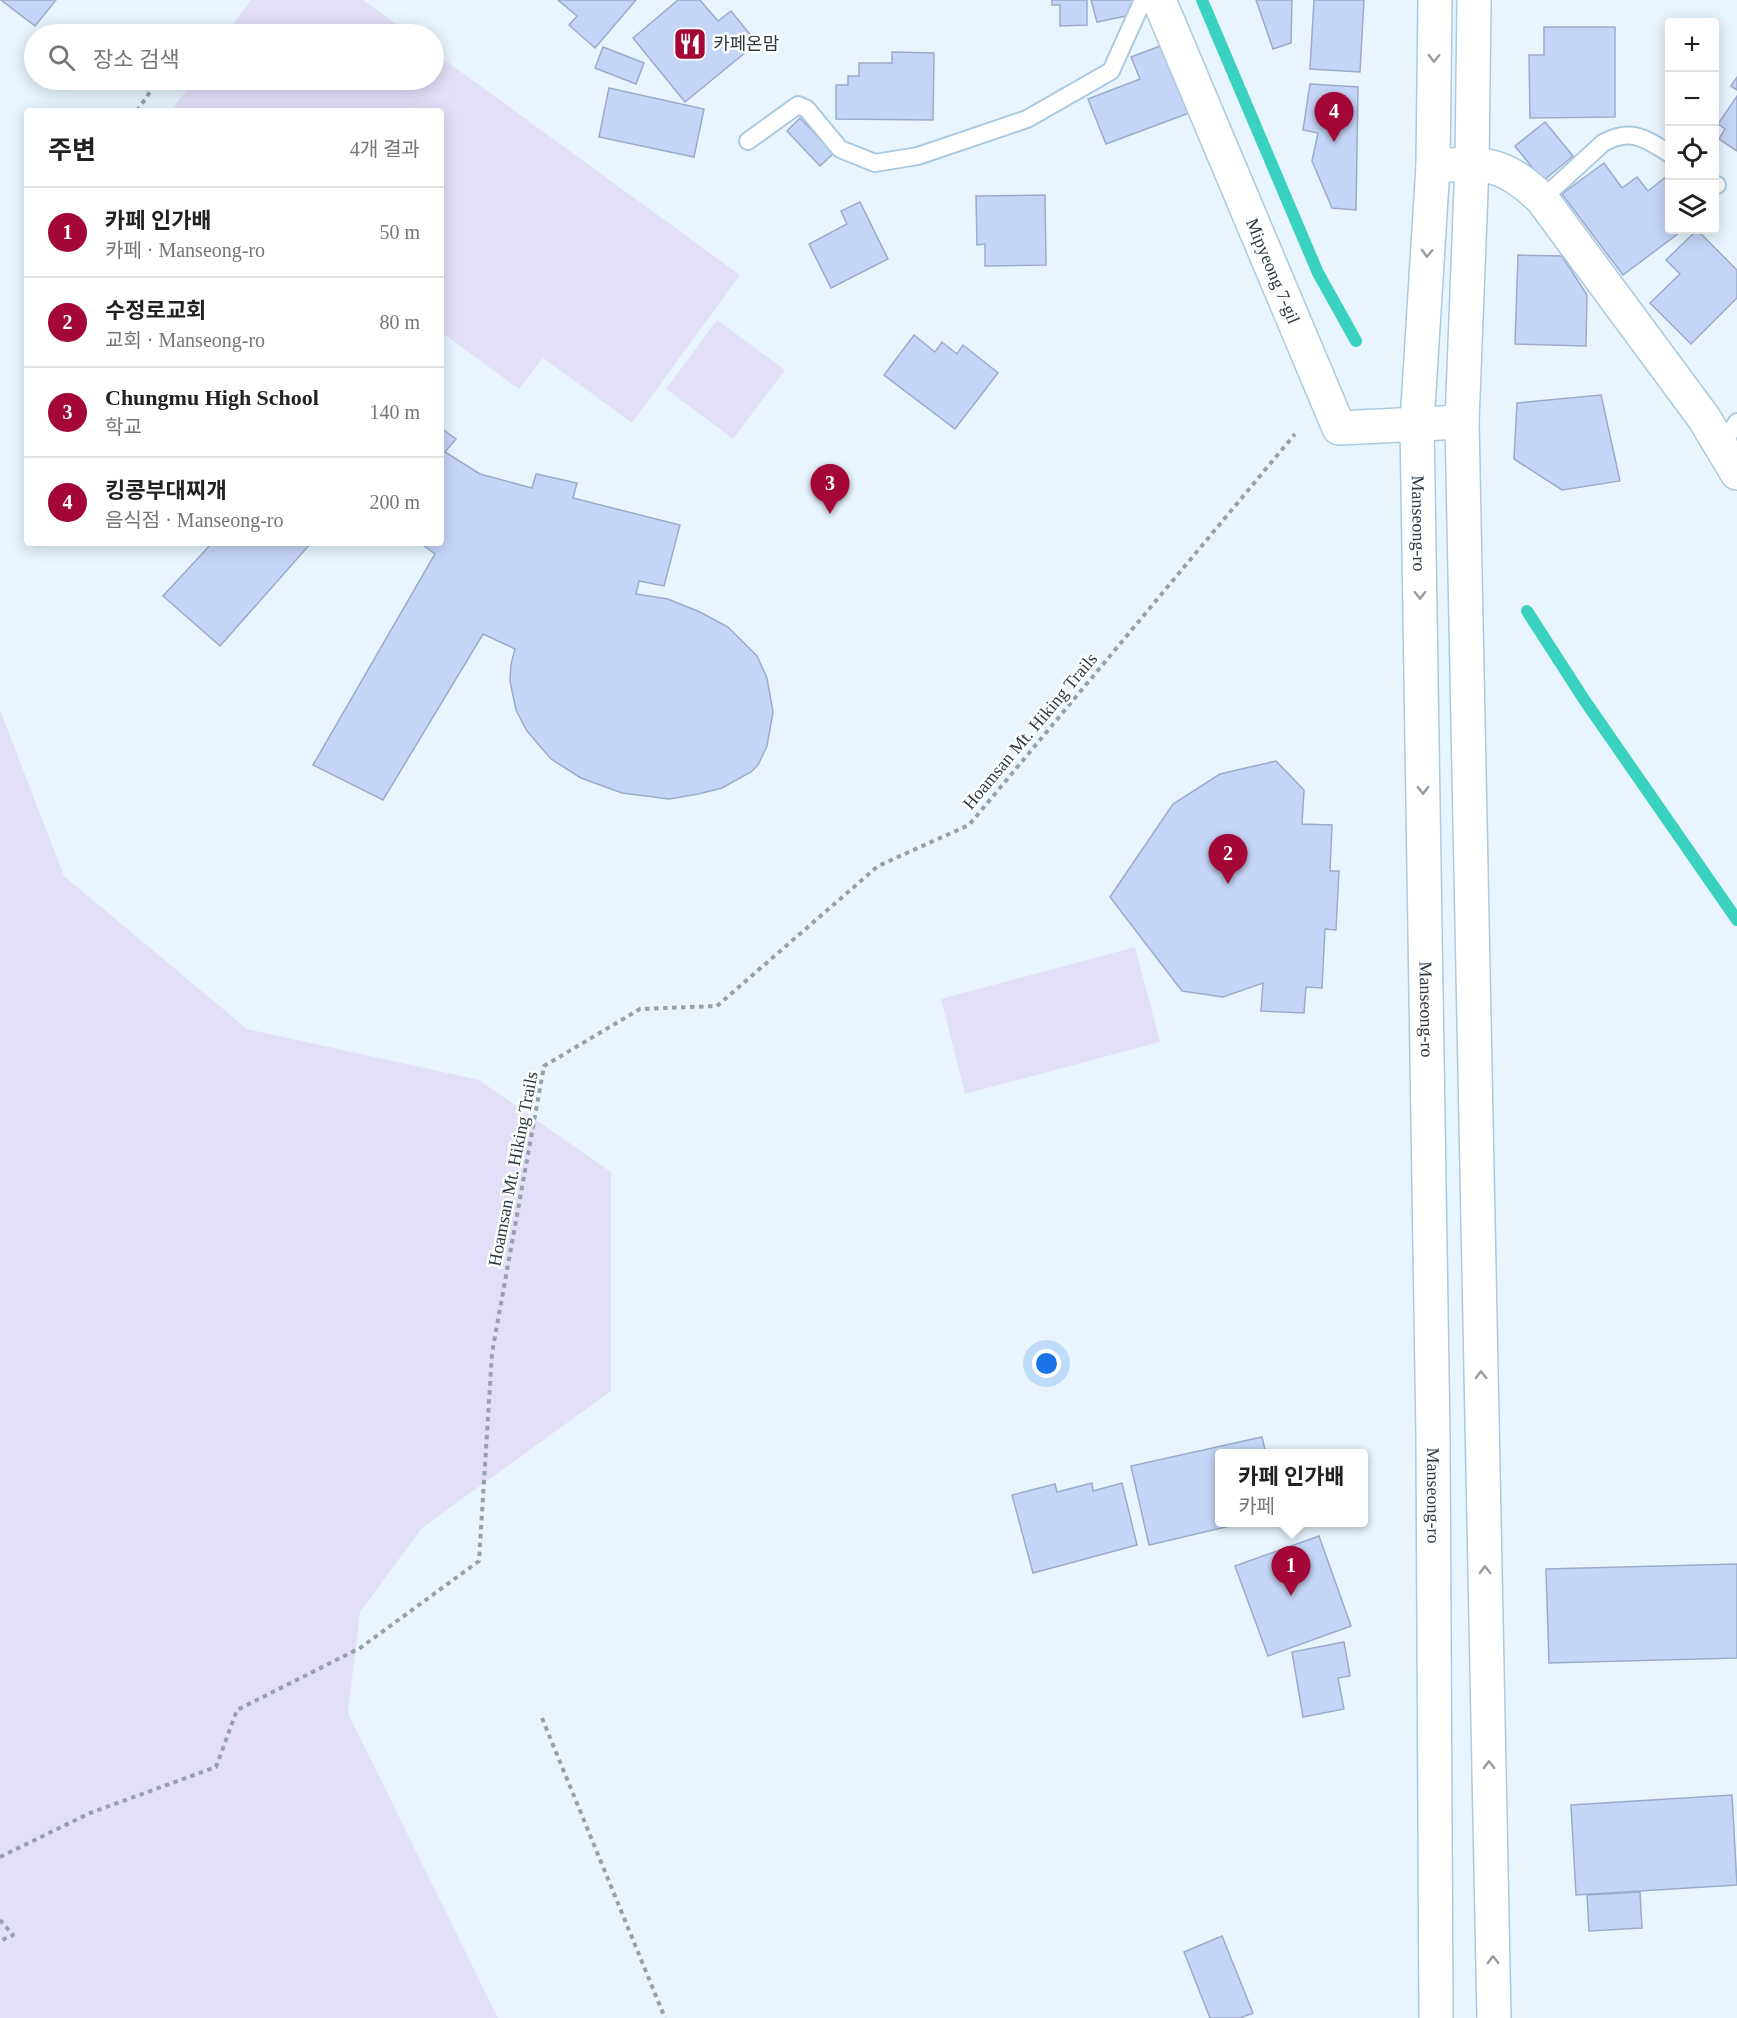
<!DOCTYPE html>
<html lang="ko">
<meta charset="utf-8">
<style>
:root{--surface:#fff;--page:#f6f6f6;--text:#222;--muted:#767676;--line:#e0e0e0;--accent:#a40737}
body{margin:0;font-family:"Times New Roman","Noto Sans KR",serif;background:var(--page);color:var(--text)}
.controls{position:absolute;right:18px;top:18px;display:grid;overflow:hidden;border-radius:6px;box-shadow:0 3px 15px #0003}
.controls button{width:54px;height:54px;display:grid;place-items:center;padding:0;border:0;border-bottom:2px solid var(--line);background:var(--surface);color:var(--text);font:30px sans-serif}
.you{position:absolute;left:1047px;top:1364px;width:21px;height:21px;margin:-15px;border:4px solid #fff;border-radius:50%;background:#1a73e8;box-shadow:0 0 0 9px #1a73e833}
.badge{display:grid;place-items:center;width:39px;height:39px;border-radius:50%;background:var(--accent);color:#fff;font-size:20px;font-weight:700}
.pin{position:absolute;translate:-50% -50px;filter:drop-shadow(0 2px 3px #0008)}
.pin::after{content:'';position:absolute;top:32px;width:21px;height:18px;background:inherit;clip-path:polygon(0 0,100% 0,50% 100%)}
.popup{position:absolute;left:1215px;top:1449px;width:153px;height:78px;box-sizing:border-box;display:grid;place-content:center;border-radius:6px;background:var(--surface);filter:drop-shadow(0 2px 4px #0005);font-size:20px;white-space:nowrap;color:var(--muted)}
.popup b{font-size:22px;color:var(--text)}
.popup::after{content:'';position:absolute;left:50%;top:100%;margin-left:-12px;border:12px solid transparent;border-top-color:var(--surface)}
.list{margin:0;padding:0;list-style:none}
h2{display:flex;justify-content:space-between;align-items:center;height:78px;margin:0;padding:0 24px;font-size:26px}
h2 small{font-size:20px;font-weight:400;color:var(--muted)}
.list li{display:grid;grid-template-columns:39px 1fr auto;gap:18px;align-items:center;box-sizing:border-box;height:90px;padding:0 24px;border-top:2px solid var(--line)}
.list b{display:block;font-size:22px;white-space:nowrap}
.list p{margin:0;font-size:20px;white-space:nowrap;color:var(--muted)}
.list em{font-size:20px;font-style:normal;color:var(--muted)}
.icon{flex:none;width:33px;height:33px;fill:none;stroke:currentColor;stroke-width:2;stroke-linecap:round;stroke-linejoin:round}
.map{position:relative;flex:none;width:1737px;height:2018px;overflow:hidden}
.search{position:absolute;background:var(--surface);box-shadow:0 3px 15px #0003;left:24px;top:24px;width:420px;height:66px;display:flex;align-items:center;gap:15px;box-sizing:border-box;padding:0 21px;border-radius:33px;color:var(--muted);font-size:22px}
.panel{position:absolute;background:var(--surface);box-shadow:0 3px 15px #0003;left:24px;top:108px;width:420px;height:438px;border-radius:6px}
.map>svg:first-child{display:block}
.green{fill:#e4dff9}
.lines{fill:none;stroke-linecap:round;stroke-linejoin:round}
.stream{stroke:#3ad1c1;stroke-width:12}
.building{fill:#c5d5f7;stroke:#9dabca;stroke-width:1.5}
.lane-casing{stroke:#aacae1;stroke-width:20}
.street-casing{stroke:#aacae1;stroke-width:36}
.secondary-casing{stroke:#aacae1;stroke-width:36}
.path{stroke:#94a1aa;stroke-width:4;stroke-dasharray:4.5 4.5;stroke-linecap:butt}
.lane{stroke:#fff;stroke-width:16}
.street{stroke:#fff;stroke-width:33}
.secondary{stroke:#fff;stroke-width:33}
.oneway{stroke:#969ca0}
.labels{text-anchor:middle;stroke-width:5;stroke-linejoin:round;paint-order:stroke}
.poi-label{font-size:18px;fill:#2c3942;stroke:#fff;text-anchor:start}
.street-label{font-size:18px;fill:#2c3942;stroke:#fff}
</style>
<div class="map">
<svg width="1737" height="2018" viewBox="0 0 1737 2018">
<rect width="100%" height="100%" fill="#e8f5fe"/>
<!-- green -->
<g class="green">
<polygon points="251,0 363,0 410,34 226,34"/>
<polygon points="434,52 740,275 632,423 543,358 519,389 441,332 441,111 171,111 194,80 434,80"/>
<polygon points="717,320 785,370 733,439 666,389"/>
<polygon points="0,710 64,876 247,1029 479,1080 611,1172 611,1391 422,1528 360,1612 348,1713 498,2018 0,2018"/>
<polygon points="1135,947 1160,1042 965,1094 941,999"/>
</g>
<g class="lines">
<!-- stream -->
<g class="stream">
<polyline points="1202,0 1318,273 1356,341"/>
<polyline points="1527,611 1585,701 1737,920"/>
</g>
</g>
<!-- building -->
<g class="building">
<polygon points="1,0 56,0 35,26"/>
<polygon points="558,0 636,0 595,48 569,25 577,16"/>
<polygon points="678,0 700,0 718,21 731,11 757,43 685,102 633,38"/>
<polygon points="1052,0 1087,0 1087,25 1060,26 1060,5 1052,5"/>
<polygon points="1091,0 1137,0 1131,15 1097,22"/>
<polygon points="1256,0 1292,0 1291,43 1273,49"/>
<polygon points="1314,0 1364,0 1360,72 1310,69"/>
<polygon points="1544,27 1615,27 1615,117 1530,118 1529,55 1544,55"/>
<polygon points="1163,45 1189,113 1106,144 1088,99 1140,79 1131,57"/>
<polygon points="603,47 644,63 636,84 595,68"/>
<polygon points="892,52 934,53 933,120 836,119 836,85 848,85 848,76 859,76 859,63 892,63"/>
<polygon points="1737,77 1737,90 1731,86"/>
<polygon points="1310,84 1358,87 1356,210 1332,208 1312,161 1318,133 1303,130"/>
<polygon points="609,88 704,109 694,157 599,137"/>
<polygon points="1737,96 1737,151 1719,139 1725,129 1718,124"/>
<polygon points="800,118 834,153 820,166 787,131"/>
<polygon points="1545,122 1573,156 1543,181 1515,146"/>
<polygon points="1604,163 1622,188 1637,177 1648,191 1667,176 1670,179 1670,230 1683,230 1623,275 1562,194"/>
<polygon points="1045,195 1046,265 985,266 985,244 977,245 976,196"/>
<polygon points="860,202 888,259 831,288 809,244 847,224 841,211"/>
<polygon points="1697,230 1737,270 1737,298 1691,344 1650,303 1680,274 1666,260"/>
<polygon points="1518,255 1562,256 1587,295 1586,346 1515,344"/>
<polygon points="914,335 935,352 942,342 957,354 963,345 998,373 955,429 884,375"/>
<polygon points="1601,395 1620,481 1562,490 1514,459 1517,403"/>
<polygon points="441,428 456,439 445,452 480,474 532,488 536,474 577,483 573,498 680,525 664,586 639,581 636,594 668,599 700,612 728,627 757,656 767,678 773,712 767,746 758,765 751,772 722,788 698,794 669,799 622,793 581,778 551,759 527,731 516,710 510,681 511,664 515,649 483,634 383,800 313,765 435,554 420,543 441,543"/>
<polygon points="212,543 311,543 220,646 163,596"/>
<polygon points="1276,761 1304,790 1302,824 1332,825 1330,871 1339,871 1336,930 1325,929 1322,988 1306,987 1304,1013 1261,1011 1263,983 1223,997 1182,991 1110,897 1173,804 1220,774"/>
<polygon points="1262,1437 1266,1454 1219,1454 1219,1522 1247,1522 1149,1545 1131,1466"/>
<polygon points="1092,1483 1093,1491 1122,1483 1137,1545 1033,1573 1012,1495 1055,1484 1057,1492"/>
<polygon points="1319,1536 1351,1626 1268,1656 1235,1566"/>
<polygon points="1737,1564 1737,1658 1549,1663 1546,1569"/>
<polygon points="1344,1642 1350,1676 1338,1678 1344,1709 1303,1717 1292,1652"/>
<polygon points="1732,1795 1737,1885 1576,1895 1571,1805"/>
<polygon points="1640,1892 1642,1928 1589,1931 1587,1895"/>
<polygon points="1222,1936 1253,2013 1240,2018 1210,2018 1184,1952"/>
</g>
<g class="lines">
<defs>
<g id="lane">
<polyline points="748,141 798,105 807,109 840,149 875,163 918,156 1027,119 1111,71 1143,0"/>
<polyline points="1714,184 1717,185"/>
<path d="M1542 199 1603 143C1631 127 1646 139 1670 154"/>
<polyline points="1721,446 1737,422"/>
</g>
<g id="street">
<path id="s1" d="M1159 0 1339 428 1462 422"/>
<path d="M1433 166C1485 163 1502 161 1542 199L1704 418 1737 473"/>
</g>
<g id="secondary">
<path id="s2" d="M1435 0 1433 166 1417 423 1433 1437 1436 2018"/>
<polyline points="1474,0 1472,164 1462,422 1494,2018"/>
</g>
</defs>
<!-- lane casing -->
<use href="#lane" class="lane-casing"/>
<!-- street casing -->
<use href="#street" class="street-casing"/>
<!-- secondary casing -->
<use href="#secondary" class="secondary-casing"/>
<!-- path -->
<g class="path">
<polyline points="188,34 189,34"/>
<polyline points="137,111 158,80"/>
<polyline points="542,1718 665,2018"/>
<polyline points="0,1857 90,1813 216,1767 237,1710 360,1648 479,1561 492,1353 544,1066 640,1009 717,1006 878,866 969,825 1295,434"/>
<polyline points="0,1920 13,1935 0,1941"/>
</g>
<!-- lane -->
<use href="#lane" class="lane"/>
<!-- street -->
<use href="#street" class="street"/>
<!-- secondary -->
<use href="#secondary" class="secondary"/>
</g>
<!-- one-way arrows -->
<defs><path id="oneway-chevron" d="M-2-3.5L2.5 0L-2 3.5" fill="none" stroke-width="1.6" stroke-linecap="round" stroke-linejoin="round" transform="scale(1.5)"/></defs>
<g class="oneway">
<use href="#oneway-chevron" transform="translate(1434 58) rotate(91)"/>
<use href="#oneway-chevron" transform="translate(1427 253) rotate(93)"/>
<use href="#oneway-chevron" transform="translate(1420 595) rotate(89)"/>
<use href="#oneway-chevron" transform="translate(1423 790) rotate(89)"/>
<use href="#oneway-chevron" transform="translate(1481 1375) rotate(-91)"/>
<use href="#oneway-chevron" transform="translate(1485 1570) rotate(-91)"/>
<use href="#oneway-chevron" transform="translate(1489 1765) rotate(-91)"/>
<use href="#oneway-chevron" transform="translate(1493 1960) rotate(-91)"/>
</g>
<!-- icons -->
<defs>
<symbol id="restaurant-square" viewBox="-11 -11 22 22"><rect x="-9" y="-9" width="18" height="18" rx="4" fill="#a40737" stroke="#fff"/><path d="M-5-6h1v4h1v-4h1v4h1v-4h1v5L-1.5 .5V6h-2V.5L-5-1ZM5-6V6H3V1.5H1.5Q1.5-4 5-6Z" fill="#fff"/></symbol>
</defs>
<g fill-rule="evenodd">
<use href="#restaurant-square" x="671" y="25" width="38" height="38"/>
</g>
<g class="labels">
<!-- poi labels -->
<g class="poi-label">
<text x="713" y="50">카페온맘</text>
</g>
<!-- street labels -->
<g class="street-label">
<text dy="6" stroke="none"><textPath href="#s1" startOffset="294">Mipyeong 7-gil</textPath></text>
<text dy="6" stroke="none"><textPath href="#s2" startOffset="524">Manseong-ro</textPath></text>
<text transform="translate(1030 731) rotate(-50)" y="6">Hoamsan Mt. Hiking Trails</text>
<text dy="6" stroke="none"><textPath href="#s2" startOffset="1010">Manseong-ro</textPath></text>
<text transform="translate(513 1169) rotate(-79)" y="6">Hoamsan Mt. Hiking Trails</text>
<text dy="6" stroke="none"><textPath href="#s2" startOffset="1496">Manseong-ro</textPath></text>
</g>
</g>
</svg>
<div class="controls">
<button>+</button>
<button>−</button>
<button><svg class="icon" aria-label="locate" viewBox="0 0 24 24"><circle cx="12" cy="12" r="6"/><path d="M12 2v4M12 18v4M2 12h4M18 12h4"/></svg></button>
<button><svg class="icon" aria-label="layers" viewBox="0 0 24 24"><path d="M12 4l9 5-9 5-9-5zM3 14l9 5 9-5"/></svg></button>
</div>
<div class="you"></div>
<div class="pin badge" style="left:1291px;top:1596px">1</div>
<div class="popup"><b>카페 인가배</b>카페</div>
<div class="pin badge" style="left:1228px;top:884px">2</div>
<div class="pin badge" style="left:830px;top:514px">3</div>
<div class="pin badge" style="left:1334px;top:142px">4</div>
<div class="search"><svg class="icon" aria-label="search" viewBox="0 0 24 24"><circle cx="10" cy="10" r="6"/><path d="M15 15l6 6"/></svg>장소 검색</div>
<section class="panel">
<h2>주변<small>4개 결과</small></h2>
<ul class="list">
<li><span class="badge">1</span><div><b>카페 인가배</b><p>카페 · Manseong-ro</p></div><em>50 m</em></li>
<li><span class="badge">2</span><div><b>수정로교회</b><p>교회 · Manseong-ro</p></div><em>80 m</em></li>
<li><span class="badge">3</span><div><b>Chungmu High School</b><p>학교</p></div><em>140 m</em></li>
<li><span class="badge">4</span><div><b>킹콩부대찌개</b><p>음식점 · Manseong-ro</p></div><em>200 m</em></li>
</ul>
</section>
</div>
